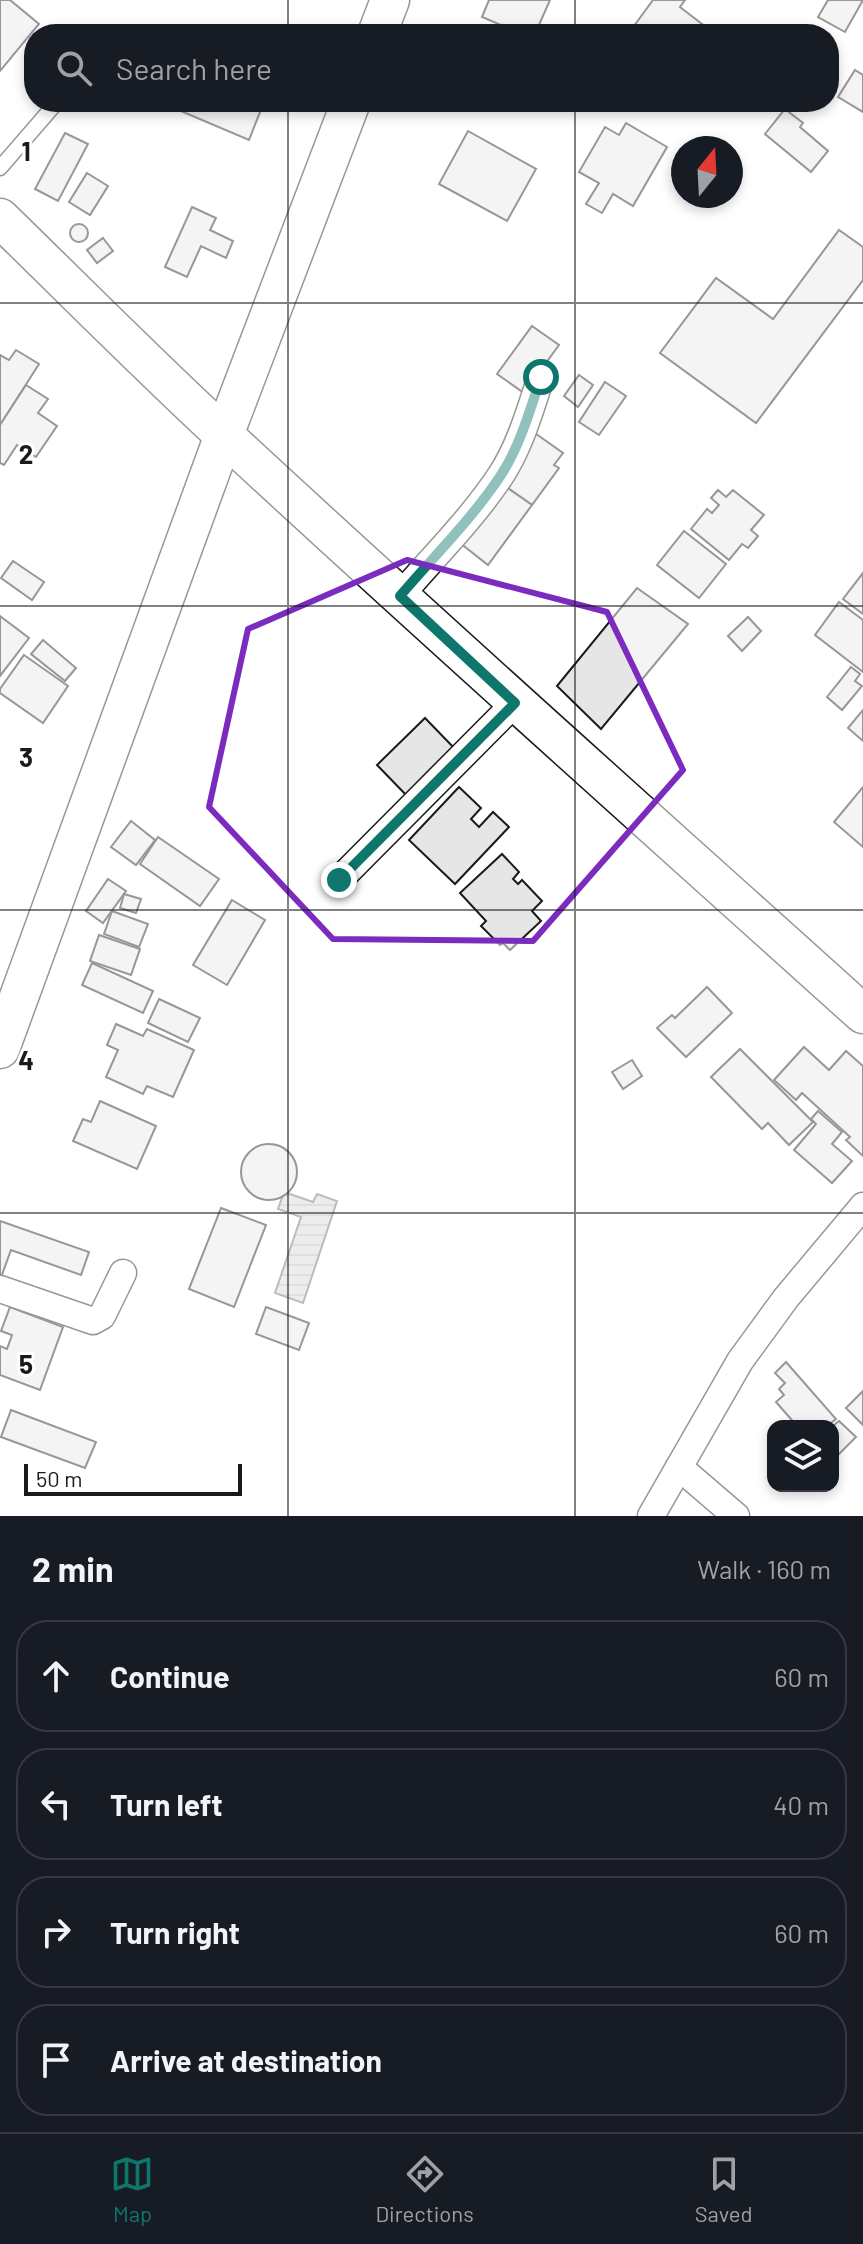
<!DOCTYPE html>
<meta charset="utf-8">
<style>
:root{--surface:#171b24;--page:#20242c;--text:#f1f3f6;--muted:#9ea1a6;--line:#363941;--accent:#0f766e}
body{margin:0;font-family:Barlow,sans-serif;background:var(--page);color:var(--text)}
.controls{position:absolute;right:24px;bottom:24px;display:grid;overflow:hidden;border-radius:16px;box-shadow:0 4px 12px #0003}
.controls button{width:72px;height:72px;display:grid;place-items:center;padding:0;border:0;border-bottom:2px solid var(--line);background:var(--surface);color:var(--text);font:40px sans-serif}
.compass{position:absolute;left:671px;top:136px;width:72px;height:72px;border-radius:50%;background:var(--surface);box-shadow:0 4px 12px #0003;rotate:18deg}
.scale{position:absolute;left:24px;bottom:20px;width:218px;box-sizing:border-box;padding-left:8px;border:4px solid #1a1a1a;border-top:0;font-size:22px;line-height:28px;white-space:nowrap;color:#1a1a1a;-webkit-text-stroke:6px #fff;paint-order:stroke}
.stop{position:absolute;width:24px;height:24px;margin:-18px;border:6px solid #0f766e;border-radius:50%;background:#fff}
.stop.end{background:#0f766e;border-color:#fff;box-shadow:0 2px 8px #0008}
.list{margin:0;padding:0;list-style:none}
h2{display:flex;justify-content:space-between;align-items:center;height:104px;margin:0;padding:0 32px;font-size:34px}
h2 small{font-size:26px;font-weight:400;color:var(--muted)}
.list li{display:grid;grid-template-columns:52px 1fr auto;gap:24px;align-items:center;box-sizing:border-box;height:112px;margin:0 16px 16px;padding:0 16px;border:2px solid var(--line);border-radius:32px}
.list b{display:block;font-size:30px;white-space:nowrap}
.list em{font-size:26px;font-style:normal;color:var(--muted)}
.icon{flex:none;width:44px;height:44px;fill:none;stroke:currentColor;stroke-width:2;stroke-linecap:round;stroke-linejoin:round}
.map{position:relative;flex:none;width:863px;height:1516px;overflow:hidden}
.search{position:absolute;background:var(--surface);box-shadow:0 4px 12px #0003;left:24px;right:24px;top:24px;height:88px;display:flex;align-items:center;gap:20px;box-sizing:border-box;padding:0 28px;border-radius:32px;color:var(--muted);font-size:30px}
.sheet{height:616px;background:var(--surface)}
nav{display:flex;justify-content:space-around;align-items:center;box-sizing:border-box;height:112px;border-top:2px solid var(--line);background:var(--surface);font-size:22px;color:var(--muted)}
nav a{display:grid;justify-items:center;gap:4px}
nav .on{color:var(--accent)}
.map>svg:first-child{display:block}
.water{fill:url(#water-rules);stroke:#6a6a6a;stroke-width:2}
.building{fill:#e6e6e6;stroke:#1a1a1a;stroke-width:2}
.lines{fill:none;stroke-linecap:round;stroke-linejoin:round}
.lane-casing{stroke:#1a1a1a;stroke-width:17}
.street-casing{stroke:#1a1a1a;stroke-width:29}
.secondary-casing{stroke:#1a1a1a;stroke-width:41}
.lane{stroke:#fff;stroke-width:14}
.street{stroke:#fff;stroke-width:26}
.secondary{stroke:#fff;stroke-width:38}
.route{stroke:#0f766e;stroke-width:10}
.marked{fill:none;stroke:#7b2cbf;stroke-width:6;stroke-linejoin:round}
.grid{fill:none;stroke:#1a1a1a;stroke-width:2;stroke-opacity:0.55}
.grid-label{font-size:26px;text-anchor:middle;font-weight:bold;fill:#1a1a1a;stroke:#fff;stroke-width:6;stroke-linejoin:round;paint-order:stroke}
</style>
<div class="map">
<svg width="863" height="1516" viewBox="0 0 863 1516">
<defs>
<pattern id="water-rules" width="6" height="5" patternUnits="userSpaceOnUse" patternTransform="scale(2)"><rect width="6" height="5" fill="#d7d7d7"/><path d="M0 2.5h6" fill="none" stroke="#b8b8b8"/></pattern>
</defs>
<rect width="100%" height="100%" fill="#fff"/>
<!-- water -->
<polygon class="water" points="284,1192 313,1202 317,1194 337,1201 303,1303 275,1293 301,1217 278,1209"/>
<!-- building -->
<g class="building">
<polygon points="0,0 10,0 39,24 0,71"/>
<polygon points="489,0 550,0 535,34 522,34 482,17"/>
<polygon points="653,0 685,0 680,7 715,34 636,34 631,30"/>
<polygon points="828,0 863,0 845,32 818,17"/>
<polygon points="855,70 863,75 863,112 838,97"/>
<polygon points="179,102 264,102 249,140 176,109"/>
<polygon points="785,109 803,123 800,127 828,151 811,172 765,134"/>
<polygon points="626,123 667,147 633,206 613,194 602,213 586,204 599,183 579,172 605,127 619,135"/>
<polygon points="468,131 536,169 507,221 439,184"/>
<polygon points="65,133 88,144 58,201 35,189"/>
<polygon points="87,173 108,186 90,215 69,202"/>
<polygon points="192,207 216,218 210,230 233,241 226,258 201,246 187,277 165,267"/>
<circle cx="79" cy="233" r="9"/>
<polygon points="839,230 863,247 863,280 756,423 660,353 716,278 773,319"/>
<polygon points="103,238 113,251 97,263 87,250"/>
<polygon points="532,326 559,345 524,393 497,374"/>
<polygon points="16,350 39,364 0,425 0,355 9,360"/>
<polygon points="579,375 593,385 578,407 564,396"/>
<polygon points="605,382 626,396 599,435 579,422"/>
<polygon points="26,385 48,399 38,413 57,426 36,457 17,445 4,465 0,463 0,425"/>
<polygon points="532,431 563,453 554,465 559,468 532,505 502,484"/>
<polygon points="502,484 532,505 488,565 455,539"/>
<polygon points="718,490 726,497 733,490 764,515 751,530 758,536 748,548 742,544 729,560 691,529 707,509 712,513 719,505 711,498"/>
<polygon points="684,531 726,564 699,598 657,565"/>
<polygon points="13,561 44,582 32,600 1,578"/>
<polygon points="863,573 863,614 843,599"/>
<polygon points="637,588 688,624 601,729 557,686"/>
<polygon points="839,602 863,620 863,672 815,635"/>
<polygon points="0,616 29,638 0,676"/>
<polygon points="748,617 761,631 742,651 728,636"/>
<polygon points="43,640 76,668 65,681 31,654"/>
<polygon points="24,655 68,686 43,723 0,693 0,689"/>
<polygon points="851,667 860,674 855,681 862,686 842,710 827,697"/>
<polygon points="863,710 863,741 848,728"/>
<polygon points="425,718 458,752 410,799 377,765"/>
<polygon points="459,787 481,808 471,819 479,827 493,812 509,827 455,884 409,840"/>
<polygon points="863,787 863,847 834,822"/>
<polygon points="131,821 155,840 136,865 111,847"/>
<polygon points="158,837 219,879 200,906 140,864"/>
<polygon points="502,854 519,872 513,879 518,884 522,880 542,901 532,911 541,921 510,950 503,943 500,945 481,926 486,921 460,893"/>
<polygon points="108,879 126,891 103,923 86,911"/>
<polygon points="124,894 141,899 136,913 120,908"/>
<polygon points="232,900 265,920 227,985 193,965"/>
<polygon points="112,911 148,924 139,947 104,934"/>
<polygon points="99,935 140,949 131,975 90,961"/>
<polygon points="92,963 153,991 143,1013 82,985"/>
<polygon points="707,987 732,1013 686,1057 657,1028 672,1015 675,1018"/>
<polygon points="159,999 200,1018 188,1042 148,1023"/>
<polygon points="116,1024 143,1036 147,1029 194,1050 173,1097 147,1086 143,1094 106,1077 118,1050 107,1045"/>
<polygon points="804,1047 829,1070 846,1051 863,1066 863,1156 846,1140 850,1137 802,1093 796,1100 774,1080"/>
<polygon points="740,1049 813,1122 789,1145 768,1123 762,1129 711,1077"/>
<polygon points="632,1060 642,1076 623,1089 612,1072"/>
<polygon points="100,1101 156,1126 137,1169 73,1141 83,1119 91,1122"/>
<polygon points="818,1111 842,1132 832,1144 852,1161 832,1183 794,1150 816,1124 811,1119"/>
<circle cx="269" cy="1172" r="28"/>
<polygon points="221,1208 266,1225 234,1307 189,1289"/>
<polygon points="0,1221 89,1252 81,1275 11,1250 0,1280"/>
<polygon points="10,1307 63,1327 40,1390 0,1375 0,1346 7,1349 12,1335 1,1331"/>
<polygon points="266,1307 309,1323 299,1350 256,1334"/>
<polygon points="786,1362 836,1419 827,1426 797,1426 776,1402 784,1395 779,1389 785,1383 775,1373"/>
<polygon points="863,1391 863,1425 846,1408"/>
<polygon points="11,1410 96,1442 85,1468 1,1437"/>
<polygon points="839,1421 856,1437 837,1456 833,1451 833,1426"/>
</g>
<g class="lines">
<defs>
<polyline id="lane" points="0,168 57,102"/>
<g id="street">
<path d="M400 596C434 556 472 519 501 475 520 446 530 410 541 377"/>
<polyline points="339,880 515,703"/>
<polyline points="0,1289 93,1321 102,1316 123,1273"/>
<polyline points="679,1467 736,1516"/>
<polyline points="651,1516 740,1361 786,1298 863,1206"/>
</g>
<g id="secondary">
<polyline points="377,34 390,0"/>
<path d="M0 218C75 291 149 366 226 437 436 632 650 822 863 1014"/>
<polyline points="0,1049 224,435 351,102"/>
</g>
</defs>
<!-- lane casing -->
<use href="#lane" class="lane-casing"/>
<!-- street casing -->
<use href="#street" class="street-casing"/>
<!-- secondary casing -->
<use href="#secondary" class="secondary-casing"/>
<!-- lane -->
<use href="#lane" class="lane"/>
<!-- street -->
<use href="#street" class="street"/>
<!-- secondary -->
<use href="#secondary" class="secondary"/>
</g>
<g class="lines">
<!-- route -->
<path class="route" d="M339 880 515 703 400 596C434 556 472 519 501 475 520 446 530 410 541 377"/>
</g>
<!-- marked area -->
<path d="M0 0H863V1516H0ZM407 560 607 612 683 770 533 941 333 939 209 807 248 629Z" fill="#fff" fill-opacity=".55" fill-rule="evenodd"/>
<path class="marked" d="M407 560 607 612 683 770 533 941 333 939 209 807 248 629Z"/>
<!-- grid -->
<path class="grid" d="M288 0V34M575 0V34M288 102V1516M575 102V1516M0 303H863M0 606H863M0 910H863M0 1213H863"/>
<g class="grid-label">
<text x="26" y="161">1</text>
<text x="26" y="464">2</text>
<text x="26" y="767">3</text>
<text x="26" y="1070">4</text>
<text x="26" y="1374">5</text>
</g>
</svg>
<div class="controls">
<button><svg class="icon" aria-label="layers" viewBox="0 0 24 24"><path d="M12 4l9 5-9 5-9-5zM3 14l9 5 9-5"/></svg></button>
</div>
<svg class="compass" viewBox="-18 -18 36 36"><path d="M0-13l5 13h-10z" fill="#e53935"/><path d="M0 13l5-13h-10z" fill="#9ea1a6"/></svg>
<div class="scale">50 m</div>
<div class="stop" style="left:541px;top:377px"></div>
<div class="stop end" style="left:339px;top:880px"></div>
<div class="search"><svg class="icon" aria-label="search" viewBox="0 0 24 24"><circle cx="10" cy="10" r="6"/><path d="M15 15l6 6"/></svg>Search here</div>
</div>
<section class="sheet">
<h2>2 min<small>Walk · 160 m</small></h2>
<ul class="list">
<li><svg class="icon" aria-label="ahead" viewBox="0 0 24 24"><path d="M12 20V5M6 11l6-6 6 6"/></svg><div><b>Continue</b></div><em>60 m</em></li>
<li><svg class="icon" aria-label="left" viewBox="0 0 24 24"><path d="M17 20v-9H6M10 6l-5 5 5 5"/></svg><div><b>Turn left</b></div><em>40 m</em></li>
<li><svg class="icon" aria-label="right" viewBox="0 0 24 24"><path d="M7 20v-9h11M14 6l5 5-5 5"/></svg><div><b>Turn right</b></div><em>60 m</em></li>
<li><svg class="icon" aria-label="arrive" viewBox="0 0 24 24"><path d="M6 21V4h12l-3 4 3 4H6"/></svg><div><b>Arrive at destination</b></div></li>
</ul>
</section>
<nav>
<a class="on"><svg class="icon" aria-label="map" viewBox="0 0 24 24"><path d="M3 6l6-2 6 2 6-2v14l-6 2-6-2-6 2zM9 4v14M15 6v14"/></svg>Map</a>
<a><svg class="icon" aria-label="directions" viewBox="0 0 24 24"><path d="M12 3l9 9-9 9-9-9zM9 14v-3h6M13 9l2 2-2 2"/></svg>Directions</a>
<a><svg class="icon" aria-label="saved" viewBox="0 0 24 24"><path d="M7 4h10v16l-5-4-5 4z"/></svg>Saved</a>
</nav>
